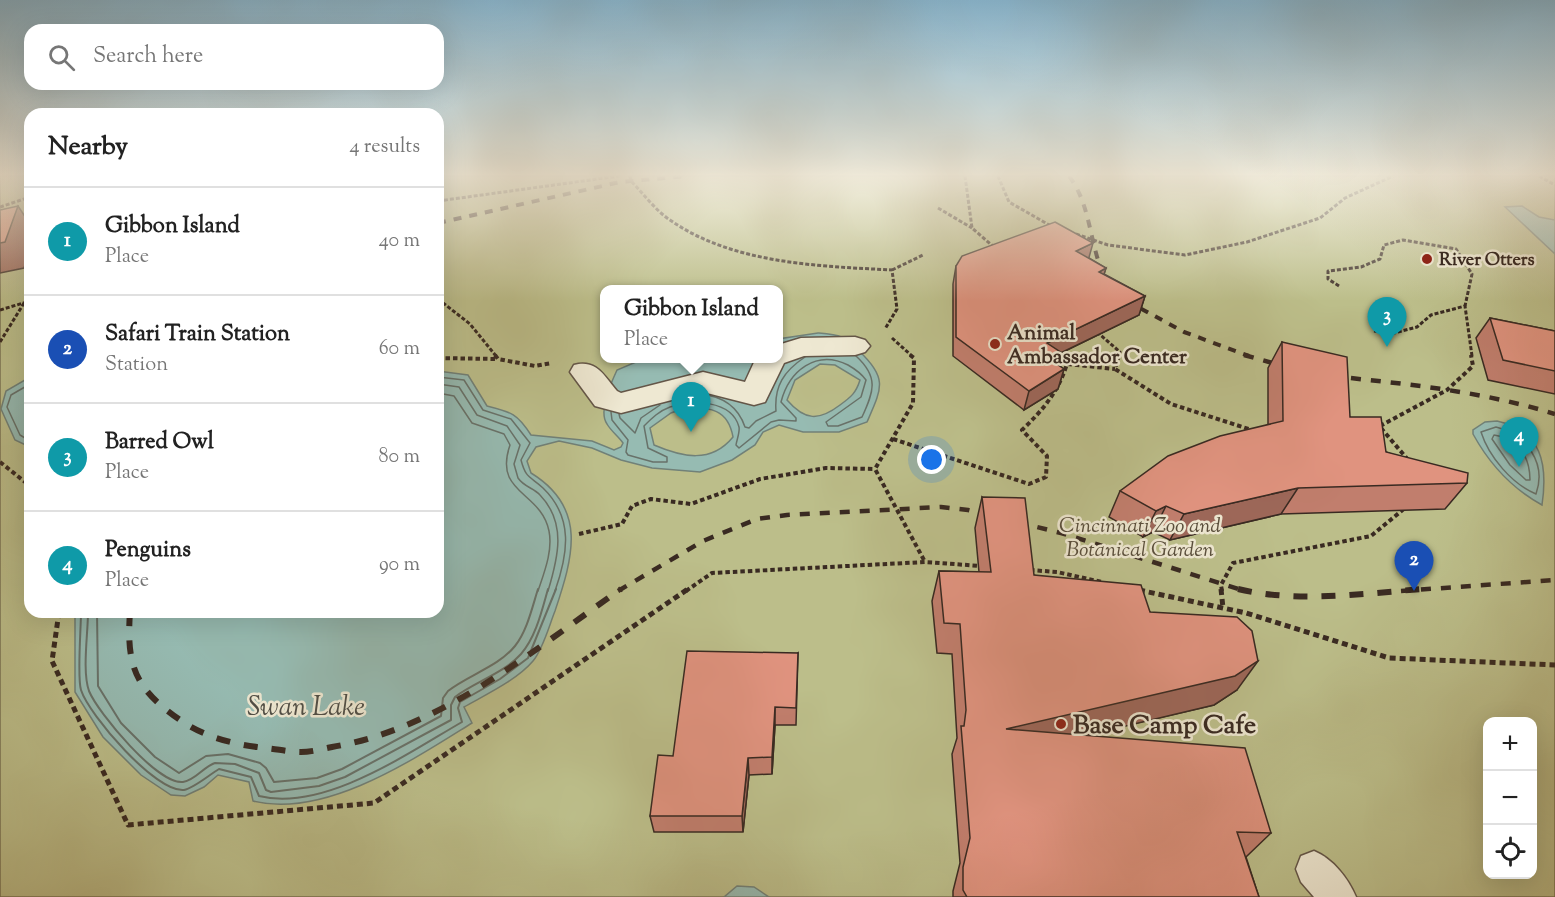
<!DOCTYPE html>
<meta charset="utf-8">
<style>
:root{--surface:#fff;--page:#f2f2f2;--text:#222;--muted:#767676;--line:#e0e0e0;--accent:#1a73e8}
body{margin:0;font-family:"Sorts Mill Goudy",serif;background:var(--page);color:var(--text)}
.controls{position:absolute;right:18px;bottom:18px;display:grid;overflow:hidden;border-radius:12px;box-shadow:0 6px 24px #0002}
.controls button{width:54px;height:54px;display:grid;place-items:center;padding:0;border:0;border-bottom:2px solid var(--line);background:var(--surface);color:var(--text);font:30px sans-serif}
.you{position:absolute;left:932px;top:460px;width:21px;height:21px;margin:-15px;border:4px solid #fff;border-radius:50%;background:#1a73e8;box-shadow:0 0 0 9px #1a73e833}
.badge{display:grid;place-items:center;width:39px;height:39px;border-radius:50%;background:var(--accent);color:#fff;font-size:20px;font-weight:700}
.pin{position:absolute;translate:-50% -50px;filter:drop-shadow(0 2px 3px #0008)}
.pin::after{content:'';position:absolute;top:32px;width:21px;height:18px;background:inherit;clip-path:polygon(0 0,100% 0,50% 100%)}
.popup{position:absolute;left:600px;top:285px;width:183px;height:78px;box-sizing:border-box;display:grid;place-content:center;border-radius:12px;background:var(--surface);filter:drop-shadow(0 2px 4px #0005);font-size:20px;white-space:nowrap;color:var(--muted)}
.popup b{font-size:22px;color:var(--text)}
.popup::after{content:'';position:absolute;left:50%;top:100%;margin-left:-12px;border:12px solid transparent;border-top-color:var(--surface)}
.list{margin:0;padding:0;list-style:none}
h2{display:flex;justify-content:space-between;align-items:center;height:78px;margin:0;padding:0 24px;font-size:26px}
h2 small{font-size:20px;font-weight:400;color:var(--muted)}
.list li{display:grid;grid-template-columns:39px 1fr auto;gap:18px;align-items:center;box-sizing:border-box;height:108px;padding:0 24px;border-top:2px solid var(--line)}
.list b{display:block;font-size:22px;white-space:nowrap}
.list p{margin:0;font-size:20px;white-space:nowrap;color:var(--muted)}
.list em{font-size:20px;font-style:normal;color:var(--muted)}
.icon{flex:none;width:33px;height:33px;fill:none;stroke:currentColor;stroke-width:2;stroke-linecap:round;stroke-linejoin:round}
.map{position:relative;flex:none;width:1555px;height:897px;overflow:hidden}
.search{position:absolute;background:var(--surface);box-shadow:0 6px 24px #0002;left:24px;top:24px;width:420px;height:66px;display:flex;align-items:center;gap:15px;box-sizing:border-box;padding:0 21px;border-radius:18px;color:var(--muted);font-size:22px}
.panel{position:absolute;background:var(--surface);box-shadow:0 6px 24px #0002;left:24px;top:108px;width:420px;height:510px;border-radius:18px}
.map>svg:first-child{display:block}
.green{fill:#bcbe8a;stroke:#7a7456;stroke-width:1.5;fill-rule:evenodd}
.water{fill:#96bbb2;stroke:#718178;stroke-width:1.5;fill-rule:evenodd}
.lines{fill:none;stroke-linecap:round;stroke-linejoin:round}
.shore-far1{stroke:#68726a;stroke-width:1.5}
.shore{stroke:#68726a;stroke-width:2}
.service-casing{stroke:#645648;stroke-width:3}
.pedestrian-casing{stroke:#645648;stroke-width:3}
.path-far2{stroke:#392a22;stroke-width:3;stroke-dasharray:4 2;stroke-linecap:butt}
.path-far1{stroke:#392a22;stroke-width:4;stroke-dasharray:4.5 3;stroke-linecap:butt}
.path{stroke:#392a22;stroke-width:5;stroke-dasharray:6 4;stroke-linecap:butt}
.service{fill:#eee8d2;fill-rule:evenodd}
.pedestrian{fill:#eee8d2;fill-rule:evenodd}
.rail-far2{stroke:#392a22;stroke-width:4;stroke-dasharray:8 8;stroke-linecap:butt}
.rail-far1{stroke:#392a22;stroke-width:4.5;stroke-dasharray:10 10;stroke-linecap:butt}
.rail{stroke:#392a22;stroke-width:6;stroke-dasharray:14 14;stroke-linecap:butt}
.wall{fill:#c17e6d;stroke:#392a22;stroke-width:1.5}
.shaded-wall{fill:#9d6759;stroke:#392a22;stroke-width:1.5}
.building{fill:#e0937f;stroke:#392a22;stroke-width:1.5}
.poi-dot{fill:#8f2418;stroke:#eee8d2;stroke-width:2}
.labels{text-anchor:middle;stroke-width:5;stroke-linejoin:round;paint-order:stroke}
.far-poi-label{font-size:18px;font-weight:bold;fill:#392a22;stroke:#eee8d2;text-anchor:start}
.poi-label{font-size:21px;font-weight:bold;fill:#392a22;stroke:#eee8d2;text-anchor:start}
.park-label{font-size:21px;font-style:italic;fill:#5a4f3c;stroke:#eee8d2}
.near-poi-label{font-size:26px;font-weight:bold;fill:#392a22;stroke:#eee8d2;text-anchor:start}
.near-water-label{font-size:27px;font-style:italic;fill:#504e46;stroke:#eee8d2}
</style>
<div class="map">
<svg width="1555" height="897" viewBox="0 0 1555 897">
<rect width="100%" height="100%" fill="#e5dbb9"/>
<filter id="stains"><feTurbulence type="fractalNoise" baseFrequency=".00333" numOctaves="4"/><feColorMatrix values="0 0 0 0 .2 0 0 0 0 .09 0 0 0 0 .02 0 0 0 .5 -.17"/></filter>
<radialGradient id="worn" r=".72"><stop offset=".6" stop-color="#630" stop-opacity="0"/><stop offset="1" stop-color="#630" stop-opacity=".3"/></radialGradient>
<!-- green -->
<path class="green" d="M0 176H30V612H438V176H1555V897H0ZM604 290H778V358H604ZM1488 722H1532V874H1488Z"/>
<!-- water -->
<g class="water">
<polygon points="1522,206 1539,217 1555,220 1555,254 1505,207"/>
<path d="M818 333C841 335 843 335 859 351 888 378 882 388 867 422L839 432H803L779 425 763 432 755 445 732 460 700 472 652 468 621 460 592 448 559 441 536 447 527 461 531 473C588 508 573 557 555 611 549 626 543 649 533 661 517 680 485 695 464 707L472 723C414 759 325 819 253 801L249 782 218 775 204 787 185 796 171 795 141 775 103 737 75 692V612H438V371L468 375 487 406C511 412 517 413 531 435L592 441 614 450 621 447 623 443C618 436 611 431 607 424 598 411 611 383 617 370L643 359 778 358V339ZM820 364 835 365 860 380C856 393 851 397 840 405 819 421 805 421 787 400L795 380ZM685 408C710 407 728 409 733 437 711 464 682 457 654 445L650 428 671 413Z"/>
<polygon points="30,377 30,447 15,440 1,409 6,391"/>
<path d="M1497 421C1542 431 1548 464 1542 505 1511 488 1490 465 1473 434V430L1485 422Z"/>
<polygon points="737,886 754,887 769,897 724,897"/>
</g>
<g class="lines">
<!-- shore-far1 -->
<g class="shore-far1">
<path d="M438 377 464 380 483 410 511 419 530 443 521 460C526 479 530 476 543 488 574 518 568 554 555 591"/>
<polyline points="30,384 11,395 7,407 20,435 30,441"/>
<path d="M438 384 459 387 477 415 507 426 520 445 514 464 518 478C524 487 534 488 540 495 567 523 558 558 548 591"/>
<path d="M438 393 454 396 472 423 504 434 510 445C493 494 541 491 549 531 553 551 544 573 538 591"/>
<path d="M700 394C721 396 738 406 745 427L749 428 756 421 776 411C774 386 784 371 805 357"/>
<path d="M611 412 612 420 628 440 626 452 628 455 653 462H667V457L648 448 644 426C652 418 659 411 670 407 691 399 732 400 739 427 740 432 737 439 736 445L739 448 771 422 779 420 796 421V418L781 402C789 371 816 349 848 365 855 369 861 373 866 380L861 397 826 422 828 426H838L862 417C874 391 879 377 856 356"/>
<polyline points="619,414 620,418 635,433 641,418 660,405"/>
<path d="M1496 427C1526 434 1547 463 1536 494 1512 484 1489 457 1481 432Z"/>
<path d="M1494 435C1518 438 1530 457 1530 480H1526L1510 465 1492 439Z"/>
</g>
<!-- shore -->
<g class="shore">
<path d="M81 612C81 629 77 677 81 690 89 715 156 793 184 790 194 788 209 775 219 769L251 777 259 796C324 812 408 753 462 722L458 708 460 702 500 679 528 658 556 589"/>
<path d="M88 612C88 634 82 671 89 691 98 713 158 785 183 782 196 780 203 767 215 763L235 764 259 773 266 790 271 792 319 786 345 777 451 720V705L455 697C475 682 504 673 521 654 536 637 542 610 548 589"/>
<path d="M97 612 98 686 121 723 155 757 179 773 206 756 228 754 260 763 266 768 274 782 317 778 342 769 441 716 443 698 448 691C468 675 498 667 515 646 527 631 532 608 538 589"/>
</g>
<defs>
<path id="service" d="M1314 851C1333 859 1348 878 1356 897H1314L1301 882 1296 869 1301 856Z"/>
<path id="pedestrian" d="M855 337 865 340 870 346 865 352 855 355 804 356 784 363 765 402 754 405 703 392 621 413 595 406 570 372 574 365C597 359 604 376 617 391L621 393 703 372 745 382 756 358H778V345L801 338Z"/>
</defs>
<!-- service casing -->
<use href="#service" class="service-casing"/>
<!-- pedestrian casing -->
<use href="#pedestrian" class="pedestrian-casing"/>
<!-- path-far2 -->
<g class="path-far2">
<path d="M630 176 631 181C644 194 655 210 670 220 733 264 818 266 892 270L897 309 885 329"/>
<polyline points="965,176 972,228 995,248"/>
<polyline points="998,176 1009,202 1051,226"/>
<polyline points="1539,176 1555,185"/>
<polyline points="438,193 442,201"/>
<polyline points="438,201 619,176"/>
<polyline points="0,207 30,197"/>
<polyline points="938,208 972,228"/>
<polyline points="1076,234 1108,245 1185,255 1247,242 1320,218 1345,198 1393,176"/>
<polyline points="892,270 923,255"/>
<polyline points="1339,286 1328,279 1328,271 1361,267 1380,259 1384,245 1403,240 1456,249 1472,274 1465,306"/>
<polyline points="438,299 470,324 496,356"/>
<polyline points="0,310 30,301"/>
<polyline points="1374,331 1394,333 1417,327 1431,315 1465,306 1472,356"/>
<polyline points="1097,332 1120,352 1119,356"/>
<polyline points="892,338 912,356"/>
<polyline points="0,342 24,303"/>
</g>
<!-- path-far1 -->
<g class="path-far1">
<polyline points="495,355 498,359 535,366 552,363"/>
<polyline points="910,355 914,358 913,403 875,469 925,562"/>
<polyline points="1119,355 1115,369 1171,404 1255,431"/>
<polyline points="438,358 497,359"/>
<polyline points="1380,426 1447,390 1473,366 1471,355"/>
<polyline points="1381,428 1409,461"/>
<path d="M893 439 1029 484 1046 477 1047 456 1022 430C1043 410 1058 392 1067 364L1115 369"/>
<polyline points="0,462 30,486"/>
<polyline points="579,534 622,524 632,506 651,499 691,504 760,479 826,468 875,469"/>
<polyline points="1030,570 1057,572 1102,582"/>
<polyline points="1139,590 1143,591"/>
<polyline points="686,591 712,573 925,562 981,566"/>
<polyline points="1222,591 1221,585 1233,563 1371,536 1405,508"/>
</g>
<!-- path -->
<g class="path">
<polyline points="1221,589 1223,608"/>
<polyline points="1139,590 1246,613 1389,658 1555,665"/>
<polyline points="59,612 52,661 128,825 374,803 688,589"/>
</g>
<!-- service -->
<use href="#service" class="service"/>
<!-- pedestrian -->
<use href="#pedestrian" class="pedestrian"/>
<!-- rail-far2 -->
<g class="rail-far2">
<path d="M1069 176C1092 206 1089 247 1106 280"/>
<polyline points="438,223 620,182 687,176"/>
<polyline points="1127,301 1184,332 1249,356"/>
</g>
<!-- rail-far1 -->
<g class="rail-far1">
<polyline points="1244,355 1287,367"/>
<path d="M1331 376C1407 384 1481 391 1555 414"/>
<polyline points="618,591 703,541 757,519 787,515 941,507 968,510 1061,533 1245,591"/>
<polyline points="1401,591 1555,580"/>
</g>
<!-- rail -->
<g class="rail">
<path d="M1238 589C1297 603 1361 594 1421 589"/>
<path d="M130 612C126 668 136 690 183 722 207 738 237 745 265 748 277 749 289 752 301 752 311 752 322 749 332 747 441 729 533 650 621 589"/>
</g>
</g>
<!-- wall -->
<g class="wall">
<polygon points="1089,258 1106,268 1104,274 1145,296 1139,315 1061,353 1058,365 1064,369 1058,389 1024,410 953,356 953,284 956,266"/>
<polygon points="1490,318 1555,331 1555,394 1488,380 1476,338"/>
<polygon points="1282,342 1350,417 1386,452 1467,483 1445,509 1281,514 1170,540 1153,532 1143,537 1109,517 1120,491 1268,425 1268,368"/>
<polygon points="982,497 1034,575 1150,612 1237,690 1214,705 1085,735 1271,833 1246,857 1259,897 953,897 953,891 960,863 952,754 957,738 952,654 937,653 932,601 939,571 979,572 975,528"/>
<polygon points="798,653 796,725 775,725 772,774 749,775 743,832 654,832 650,816 673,756"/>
</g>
<!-- shaded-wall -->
<g class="shaded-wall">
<polygon points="18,206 30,224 30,250 24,268 0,273 0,243"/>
<polygon points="1093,243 1088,261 1076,251"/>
<polygon points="1106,268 1100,287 1099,272"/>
<polygon points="1145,296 1139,315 1042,362 1047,343"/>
<polygon points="1062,353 1056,372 1051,360"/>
<polygon points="1064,369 1058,389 1024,410 1029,391"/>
<polygon points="1298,488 1281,514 1170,540 1184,514"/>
<polygon points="1166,506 1153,532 1143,537 1156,511"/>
<polygon points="1258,661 1237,690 1214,705 995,757 1006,729"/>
<polygon points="775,707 775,725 772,774 772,757"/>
<polygon points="748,758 749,775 743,832 742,816"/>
</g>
<!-- building -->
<g class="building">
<polygon points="18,206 5,242 0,243 0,210"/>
<polygon points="1055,222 1093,243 1076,251 1106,268 1099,272 1145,296 1047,343 1062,353 1051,360 1064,369 1029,391 956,337 956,266 962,256"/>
<polygon points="1490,318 1555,331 1555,371 1503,360"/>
<polygon points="1282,342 1347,357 1350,417 1381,417 1386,452 1468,473 1467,483 1298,488 1184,514 1166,506 1156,511 1120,491 1168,456 1220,436 1283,421"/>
<polygon points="982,497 1025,498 1034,575 1141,585 1150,612 1237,617 1252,631 1258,661 1235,676 1006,729 1245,748 1271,833 1237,832 1259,897 967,897 963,890 963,867 970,838 961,726 964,726 966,710 960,624 944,623 939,571 991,572"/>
<polygon points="687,651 798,653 796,708 775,707 772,757 748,758 742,816 650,816 658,755 673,756"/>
</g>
<!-- sky -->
<linearGradient id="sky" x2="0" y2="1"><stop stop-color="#87b7d2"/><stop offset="0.58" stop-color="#f3efe0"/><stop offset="1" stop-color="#f3efe0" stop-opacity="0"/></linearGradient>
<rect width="1555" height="301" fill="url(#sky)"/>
<!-- markers -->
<g class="poi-dot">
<circle cx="1427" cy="259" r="6"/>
<circle cx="995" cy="344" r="6"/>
<circle cx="1061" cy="724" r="6"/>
</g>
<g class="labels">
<!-- far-poi labels -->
<g class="far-poi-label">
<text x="1439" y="265">River Otters</text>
</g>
<!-- poi labels -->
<g class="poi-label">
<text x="1007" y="339">Animal<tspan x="1007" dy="24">Ambassador Center</tspan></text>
</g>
<!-- park labels -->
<g class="park-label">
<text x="1140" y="532">Cincinnati Zoo and<tspan x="1140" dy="24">Botanical Garden</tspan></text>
</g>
<!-- near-poi labels -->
<g class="near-poi-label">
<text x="1073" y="733">Base Camp Cafe</text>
</g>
<!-- near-water labels -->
<g class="near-water-label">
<text x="306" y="715">Swan Lake</text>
</g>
</g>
<rect width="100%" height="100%" filter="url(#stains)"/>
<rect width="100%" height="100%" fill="url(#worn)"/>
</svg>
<div class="controls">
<button>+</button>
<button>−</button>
<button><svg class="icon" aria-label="locate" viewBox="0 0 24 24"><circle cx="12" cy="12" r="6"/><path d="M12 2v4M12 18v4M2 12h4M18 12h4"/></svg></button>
</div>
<div class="you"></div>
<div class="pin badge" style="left:691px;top:432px;background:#0f9aa8">1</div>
<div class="popup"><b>Gibbon Island</b>Place</div>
<div class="pin badge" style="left:1414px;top:591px;background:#1a4fb4">2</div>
<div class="pin badge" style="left:1387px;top:347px;background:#0f9aa8">3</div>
<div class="pin badge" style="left:1519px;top:467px;background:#0f9aa8">4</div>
<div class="search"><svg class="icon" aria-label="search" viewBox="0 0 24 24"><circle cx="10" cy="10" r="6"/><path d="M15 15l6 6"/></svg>Search here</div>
<section class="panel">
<h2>Nearby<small>4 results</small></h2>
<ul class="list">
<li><span class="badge" style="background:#0f9aa8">1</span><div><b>Gibbon Island</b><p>Place</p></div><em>40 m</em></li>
<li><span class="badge" style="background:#1a4fb4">2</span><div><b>Safari Train Station</b><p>Station</p></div><em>60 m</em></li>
<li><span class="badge" style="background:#0f9aa8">3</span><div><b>Barred Owl</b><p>Place</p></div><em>80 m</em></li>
<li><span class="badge" style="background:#0f9aa8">4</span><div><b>Penguins</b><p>Place</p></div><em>90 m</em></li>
</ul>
</section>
</div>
